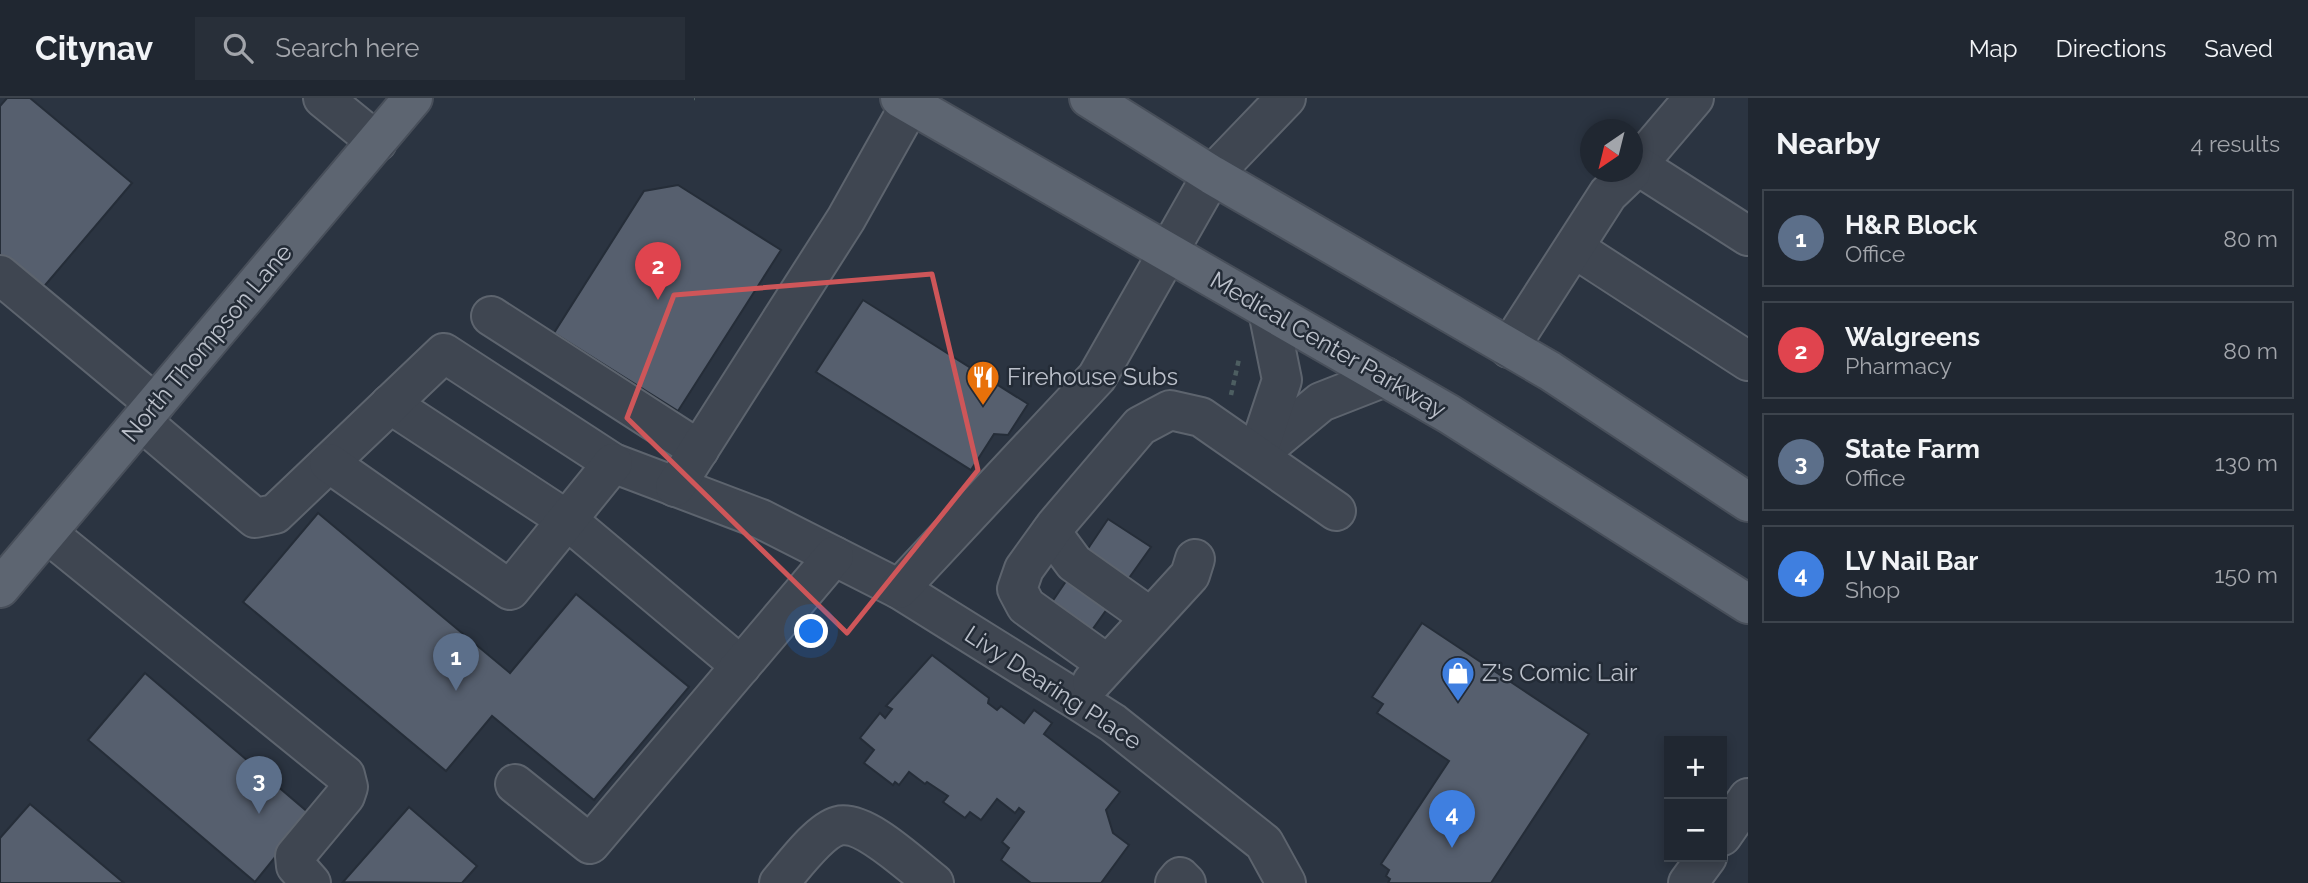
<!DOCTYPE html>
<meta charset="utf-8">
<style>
:root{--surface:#202731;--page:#282f39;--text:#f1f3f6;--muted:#a2a5ab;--line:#3d444d;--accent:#d6ab8b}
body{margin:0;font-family:Raleway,sans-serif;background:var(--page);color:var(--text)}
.controls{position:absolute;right:21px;bottom:21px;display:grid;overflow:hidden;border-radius:0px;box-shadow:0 4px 10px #0003}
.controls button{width:63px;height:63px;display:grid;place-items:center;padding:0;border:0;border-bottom:2px solid var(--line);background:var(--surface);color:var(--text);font:35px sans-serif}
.compass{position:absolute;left:1580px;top:21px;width:63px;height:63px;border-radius:50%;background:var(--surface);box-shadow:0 4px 10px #0003;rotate:215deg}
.you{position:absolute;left:812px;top:534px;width:24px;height:24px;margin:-18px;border:5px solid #fff;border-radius:50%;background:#1a73e8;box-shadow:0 0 0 10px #1a73e833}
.badge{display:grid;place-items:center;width:46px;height:46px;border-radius:50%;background:var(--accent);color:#fff;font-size:23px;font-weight:700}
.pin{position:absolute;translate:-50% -58px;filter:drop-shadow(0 2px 4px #0008)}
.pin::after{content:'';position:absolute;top:37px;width:24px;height:21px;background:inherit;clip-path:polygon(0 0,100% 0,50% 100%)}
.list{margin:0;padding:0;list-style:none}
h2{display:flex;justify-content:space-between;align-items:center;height:91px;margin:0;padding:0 28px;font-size:30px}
h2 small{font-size:23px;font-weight:400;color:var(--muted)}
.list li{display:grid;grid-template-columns:46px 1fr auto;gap:21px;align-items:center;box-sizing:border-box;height:98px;margin:0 14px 14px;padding:0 14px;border:2px solid var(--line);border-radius:0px}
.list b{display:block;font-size:26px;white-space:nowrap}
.list p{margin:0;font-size:23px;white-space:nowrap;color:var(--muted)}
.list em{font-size:23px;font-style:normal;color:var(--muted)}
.icon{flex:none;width:38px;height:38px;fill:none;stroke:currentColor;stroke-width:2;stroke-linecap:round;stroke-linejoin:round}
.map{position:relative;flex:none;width:1748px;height:785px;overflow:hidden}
header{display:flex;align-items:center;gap:42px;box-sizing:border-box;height:98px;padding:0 35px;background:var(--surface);border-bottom:2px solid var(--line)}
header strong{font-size:33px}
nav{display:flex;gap:38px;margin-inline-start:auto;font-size:24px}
.search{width:490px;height:63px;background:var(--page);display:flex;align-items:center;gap:18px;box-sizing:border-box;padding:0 24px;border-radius:0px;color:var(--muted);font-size:26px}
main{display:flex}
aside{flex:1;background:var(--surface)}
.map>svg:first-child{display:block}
.building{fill:#565f6e;stroke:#252d38;stroke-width:2}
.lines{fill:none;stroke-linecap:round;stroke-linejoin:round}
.minor-casing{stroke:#5d646e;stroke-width:42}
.major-casing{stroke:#484f5a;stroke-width:42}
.path{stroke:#4d5e61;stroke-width:4.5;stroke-dasharray:5 5;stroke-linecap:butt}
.minor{stroke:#3f4651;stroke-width:38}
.major{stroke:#5d6571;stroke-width:38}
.marked{fill:none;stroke:#ce5659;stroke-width:5;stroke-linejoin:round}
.labels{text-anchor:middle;stroke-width:5;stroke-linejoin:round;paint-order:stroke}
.street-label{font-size:24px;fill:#bcc1cb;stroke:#232b36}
.poi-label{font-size:24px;fill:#bcc1cb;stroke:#232b36;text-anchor:start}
</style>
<header>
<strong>Citynav</strong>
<div class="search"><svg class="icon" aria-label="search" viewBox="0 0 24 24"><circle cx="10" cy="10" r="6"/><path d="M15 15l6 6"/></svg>Search here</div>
<nav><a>Map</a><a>Directions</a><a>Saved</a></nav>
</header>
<main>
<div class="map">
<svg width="1748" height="785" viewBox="0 0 1748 785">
<rect width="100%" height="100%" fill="#2b3441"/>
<!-- building -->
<g class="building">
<polygon points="7,0 30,0 132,85 41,192 0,157 0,8"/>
<polygon points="678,87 781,152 678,313 554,235 644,93"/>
<polygon points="863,202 1028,306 1008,337 994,336 971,372 816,274"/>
<polygon points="318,415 510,575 576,496 689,589 594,702 492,618 446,673 243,504"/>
<polygon points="1108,421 1151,449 1092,532 1052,504"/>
<polygon points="1422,525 1589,636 1491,785 1388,785 1390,781 1386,778 1389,772 1381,766 1449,663 1377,615 1383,606 1372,599"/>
<polygon points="932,557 989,600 988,605 997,612 1001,608 1024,625 1034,612 1052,625 1044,636 1120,694 1106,712 1113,735 1129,747 1101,785 1031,785 1001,762 1009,750 1002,744 1024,714 1019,710 1015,715 997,701 981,722 970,714 965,720 943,704 948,698 927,684 925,686 909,674 899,687 895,684 893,687 864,665 874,652 860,640 880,615 885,620 892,611 886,608"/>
<polygon points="145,575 310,716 255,784 88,642"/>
<polygon points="30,706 124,785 0,785 0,740"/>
<polygon points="409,709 477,768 462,785 343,784"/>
</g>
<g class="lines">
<defs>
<g id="minor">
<polyline points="323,0 377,44"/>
<polyline points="1637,67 1694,0"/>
<polyline points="1632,72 1637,67 1748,138"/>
<polyline points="1574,150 1748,263"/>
<polyline points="0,177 155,306"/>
<polyline points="491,218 699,352"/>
<polyline points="1509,250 1608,96 1631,74"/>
<polyline points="390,306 567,422 741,568"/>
<polyline points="141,323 255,420 275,416 444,255 613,365 761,421 899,491 1077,602 1113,625 1264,745 1286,785"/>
<polyline points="1257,357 1321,304 1385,279"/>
<polyline points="1257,357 1282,282 1268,213"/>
<polyline points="329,365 510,492 613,365"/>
<polyline points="675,389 846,121 910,7"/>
<polyline points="1051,434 1074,465 1150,519"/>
<polyline points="47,435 345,677 348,689 345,698 295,758 296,768 311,785"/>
<polyline points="899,491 1097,279 1212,77 1286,0"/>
<polyline points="1107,566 1026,508 1017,491 1024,471 1055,428 1140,328 1170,312 1201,319 1336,413"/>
<polyline points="1092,584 1190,477 1195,461"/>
<polyline points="515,686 590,746 834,458"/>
<polyline points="1722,738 1748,700"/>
<path d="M779 785C792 770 819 733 838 728 864 721 913 769 934 785"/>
<polyline points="1175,785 1180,779 1186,785"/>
<polyline points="1688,785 1707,759"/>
</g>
<g id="major">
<polyline points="900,0 1449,316 1748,506"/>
<polyline points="1089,0 1212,77 1550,273 1748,404"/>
<polyline points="0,490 413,0"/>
</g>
</defs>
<!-- minor casing -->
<use href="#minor" class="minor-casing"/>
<!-- major casing -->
<use href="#major" class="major-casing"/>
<!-- path -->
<g class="path">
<polyline points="694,0 695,0"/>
<polyline points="1231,297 1239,261"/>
</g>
<!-- minor -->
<use href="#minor" class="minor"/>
<!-- major -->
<use href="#major" class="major"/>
</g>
<!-- marked area -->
<path class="marked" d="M932 176 978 372 847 535 627 320 674 197Z"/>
<!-- icons -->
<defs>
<symbol id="restaurant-pin" viewBox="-11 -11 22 30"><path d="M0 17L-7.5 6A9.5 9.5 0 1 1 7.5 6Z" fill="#e8710a" stroke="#232b36"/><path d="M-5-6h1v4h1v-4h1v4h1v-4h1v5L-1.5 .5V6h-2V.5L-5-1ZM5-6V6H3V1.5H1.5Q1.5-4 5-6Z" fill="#fff"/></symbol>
<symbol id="shop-pin" viewBox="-11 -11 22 30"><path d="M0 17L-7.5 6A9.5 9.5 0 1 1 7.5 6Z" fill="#3f7fe0" stroke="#232b36"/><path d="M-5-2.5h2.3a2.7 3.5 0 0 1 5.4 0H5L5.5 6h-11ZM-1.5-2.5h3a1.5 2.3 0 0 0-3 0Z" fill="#fff"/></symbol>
</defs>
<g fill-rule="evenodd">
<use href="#restaurant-pin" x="964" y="260" width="38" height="52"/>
<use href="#shop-pin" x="1439" y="556" width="38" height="52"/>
</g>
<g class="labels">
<!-- street labels -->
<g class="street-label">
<text transform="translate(207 245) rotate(-50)" y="8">North Thompson Lane</text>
<text transform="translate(1328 247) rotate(30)" y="8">Medical Center Parkway</text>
<text transform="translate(1053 590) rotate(33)" y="8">Livy Dearing Place</text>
</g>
<!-- poi labels -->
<g class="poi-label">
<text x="1007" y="287">Firehouse Subs</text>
<text x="1482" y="583">Z's Comic Lair</text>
</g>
</g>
</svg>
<div class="controls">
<button>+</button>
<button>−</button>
</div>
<svg class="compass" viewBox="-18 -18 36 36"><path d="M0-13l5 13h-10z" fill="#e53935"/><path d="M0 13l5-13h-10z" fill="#a2a5ab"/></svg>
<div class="you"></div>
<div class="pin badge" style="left:456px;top:593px;background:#5c6f8a">1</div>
<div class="pin badge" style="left:658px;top:202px;background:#e0444e">2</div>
<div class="pin badge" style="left:259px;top:716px;background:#5c6f8a">3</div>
<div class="pin badge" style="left:1452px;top:750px;background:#3f7fe0">4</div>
</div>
<aside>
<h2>Nearby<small>4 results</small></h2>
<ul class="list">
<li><span class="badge" style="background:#5c6f8a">1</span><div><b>H&amp;R Block</b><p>Office</p></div><em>80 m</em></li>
<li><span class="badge" style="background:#e0444e">2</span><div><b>Walgreens</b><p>Pharmacy</p></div><em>80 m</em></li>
<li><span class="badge" style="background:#5c6f8a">3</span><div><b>State Farm</b><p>Office</p></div><em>130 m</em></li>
<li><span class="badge" style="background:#3f7fe0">4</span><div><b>LV Nail Bar</b><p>Shop</p></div><em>150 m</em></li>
</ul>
</aside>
</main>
